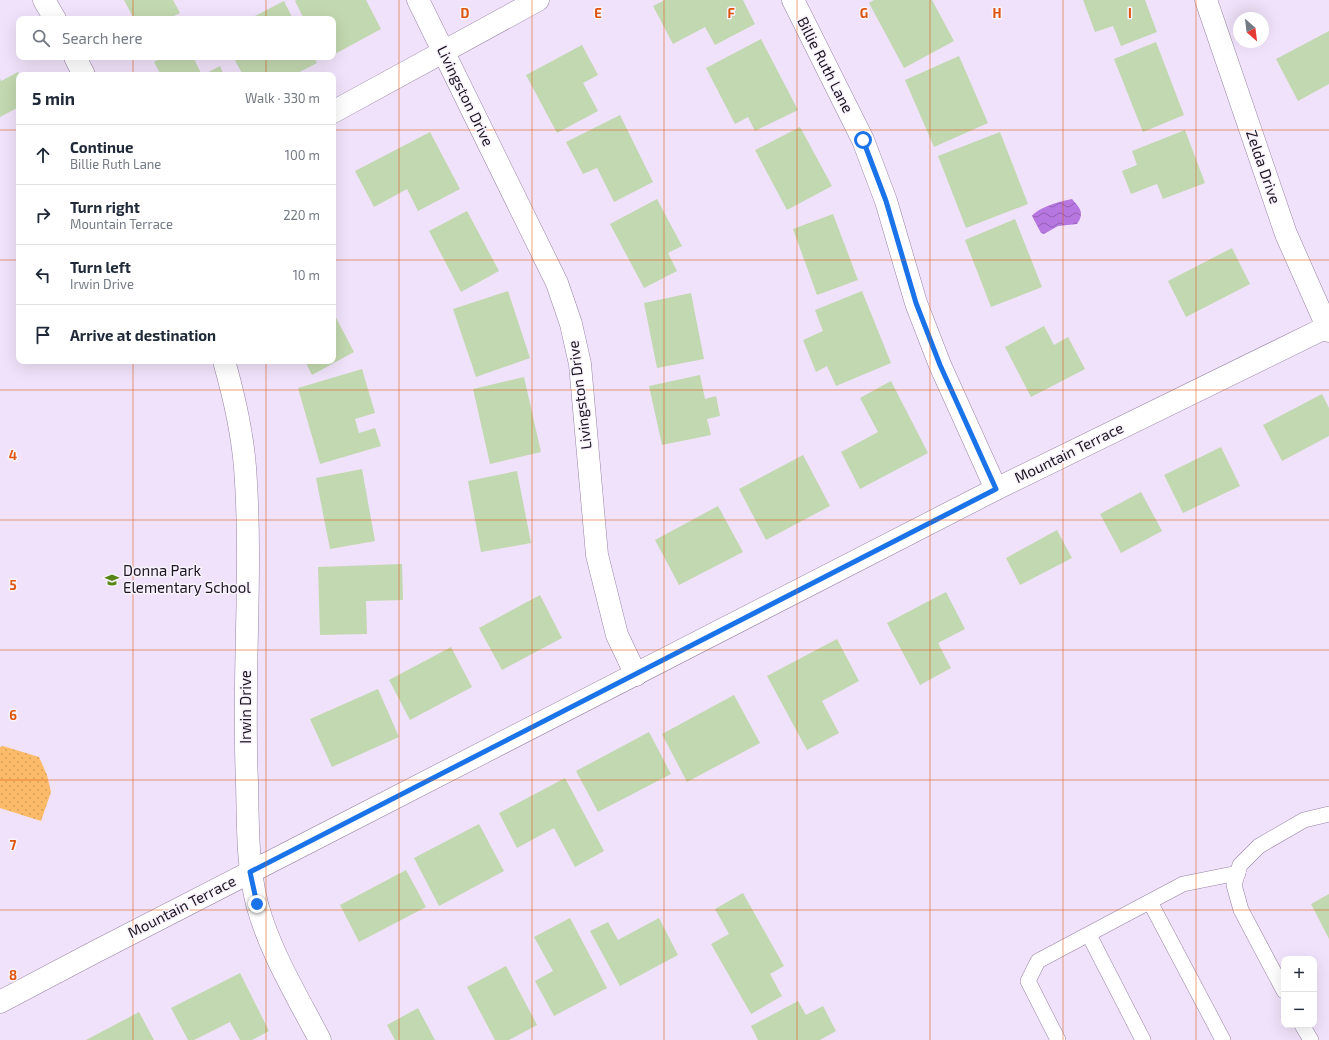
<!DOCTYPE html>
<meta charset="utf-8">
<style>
:root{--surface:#fff;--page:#f2f2f3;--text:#1f2937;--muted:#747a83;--line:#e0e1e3}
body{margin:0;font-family:"Exo 2",sans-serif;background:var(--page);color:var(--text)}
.controls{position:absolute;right:12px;bottom:12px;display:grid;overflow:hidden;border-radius:8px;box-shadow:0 4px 16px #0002}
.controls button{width:36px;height:36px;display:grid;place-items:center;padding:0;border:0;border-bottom:1px solid var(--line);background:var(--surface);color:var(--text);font:20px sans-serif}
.compass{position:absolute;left:1233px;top:12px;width:36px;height:36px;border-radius:50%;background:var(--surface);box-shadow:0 4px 16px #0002;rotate:152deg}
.stop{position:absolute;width:12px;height:12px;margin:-9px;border:3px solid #1a73e8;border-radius:50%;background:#fff}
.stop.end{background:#1a73e8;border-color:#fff;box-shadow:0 1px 4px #0008}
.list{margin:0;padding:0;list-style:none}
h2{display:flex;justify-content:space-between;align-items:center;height:52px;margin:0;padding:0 16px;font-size:17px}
h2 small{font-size:13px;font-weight:400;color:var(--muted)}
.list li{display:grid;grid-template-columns:26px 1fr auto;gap:12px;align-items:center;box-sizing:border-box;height:60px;padding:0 16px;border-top:1px solid var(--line)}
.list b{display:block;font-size:15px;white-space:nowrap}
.list p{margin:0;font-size:13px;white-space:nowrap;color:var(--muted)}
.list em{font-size:13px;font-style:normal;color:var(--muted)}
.icon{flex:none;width:22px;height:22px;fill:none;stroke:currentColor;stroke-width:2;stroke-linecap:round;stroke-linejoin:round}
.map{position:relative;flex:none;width:1329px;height:1040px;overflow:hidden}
.search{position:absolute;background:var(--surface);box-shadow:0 4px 16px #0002;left:16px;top:16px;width:320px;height:44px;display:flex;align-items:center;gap:10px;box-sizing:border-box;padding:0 14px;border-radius:8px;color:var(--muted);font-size:15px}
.panel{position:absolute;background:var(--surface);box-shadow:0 4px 16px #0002;left:16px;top:72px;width:320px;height:292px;border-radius:8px}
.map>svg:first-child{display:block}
.park{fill:url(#park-dots)}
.water{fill:url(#water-waves)}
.building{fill:#c2d8b0}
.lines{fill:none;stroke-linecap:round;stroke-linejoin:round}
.lane-casing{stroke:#9883a7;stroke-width:16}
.street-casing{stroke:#9883a7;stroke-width:23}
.lane{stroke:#fff;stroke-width:15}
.street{stroke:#fff;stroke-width:22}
.route{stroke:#1a73e8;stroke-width:5}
.grid{fill:none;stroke:#de560d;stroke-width:1;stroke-opacity:0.55}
.labels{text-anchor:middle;stroke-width:3;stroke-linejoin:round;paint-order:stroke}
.street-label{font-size:15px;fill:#1e1524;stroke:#f8f3fb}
.poi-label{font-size:15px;fill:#1e1524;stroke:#f8f3fb;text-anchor:start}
.grid-label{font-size:13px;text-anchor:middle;font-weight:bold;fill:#de560d;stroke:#f8f3fb;stroke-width:3;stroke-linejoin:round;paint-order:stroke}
</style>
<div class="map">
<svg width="1329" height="1040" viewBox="0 0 1329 1040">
<defs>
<pattern id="park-dots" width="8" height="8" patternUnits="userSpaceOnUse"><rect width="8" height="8" fill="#fcbb69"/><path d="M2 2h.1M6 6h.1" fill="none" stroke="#d8a05b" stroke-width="1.8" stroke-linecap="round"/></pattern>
<pattern id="water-waves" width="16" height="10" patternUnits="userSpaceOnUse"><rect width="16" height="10" fill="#b677e0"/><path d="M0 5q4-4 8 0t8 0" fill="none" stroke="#9360b5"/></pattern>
</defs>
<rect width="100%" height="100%" fill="#f0e2fa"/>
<!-- park -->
<polygon class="park" points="3,746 39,757 47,775 51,792 41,821 0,808 0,747"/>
<!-- water -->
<path class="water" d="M1072 199C1080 208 1085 213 1077 224L1058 226 1044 234 1041 233 1032 216C1039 207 1061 201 1072 199Z"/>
<!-- building -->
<g class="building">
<polygon points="124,0 173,0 180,13 168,19 134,19"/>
<polygon points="297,0 366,0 381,29 333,55 333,19 304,19 295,1"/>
<polygon points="665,0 743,0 755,24 715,45 705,27 673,44 653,6"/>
<polygon points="874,0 932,0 954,41 904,68 869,3"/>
<polygon points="1083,0 1145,0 1157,32 1121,46 1113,26 1095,32"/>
<polygon points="284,1 293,19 249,19"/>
<polygon points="1329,31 1329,84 1298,101 1276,59"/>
<polygon points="761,39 798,110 755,131 748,117 735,124 706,68"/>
<polygon points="1156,42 1184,115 1143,132 1114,59"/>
<polygon points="582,45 598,75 583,83 598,111 557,133 526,75"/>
<polygon points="959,56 988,123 934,147 905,80"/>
<polygon points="163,57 193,57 202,75 161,75 154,62"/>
<polygon points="233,57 314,57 317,63 294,75 243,75"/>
<polygon points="220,66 224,75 203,75"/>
<polygon points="18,72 20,75 19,75 19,107 0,117 0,78 1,81"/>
<polygon points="620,115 653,182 614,202 597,168 583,174 566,142"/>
<polygon points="800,127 832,186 787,210 755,150"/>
<polygon points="1185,130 1205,183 1163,199 1157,184 1131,194 1122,171 1137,165 1132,151"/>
<polygon points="430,132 460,189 418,211 407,189 374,207 355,171"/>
<polygon points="1000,132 1028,204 966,228 938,156"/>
<polygon points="657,199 682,246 668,253 677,271 644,288 610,224"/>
<polygon points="467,211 499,271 461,292 429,231"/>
<polygon points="833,214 858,280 817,295 793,229"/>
<polygon points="1015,219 1042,287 991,307 965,240"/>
<polygon points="1232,248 1250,284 1186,317 1168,281"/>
<polygon points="508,291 530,358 476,377 453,309"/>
<polygon points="862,291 891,363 836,386 827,366 816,372 803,340 823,331 815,310"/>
<polygon points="691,293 704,359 657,368 644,303"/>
<polygon points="333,312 354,352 312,375 305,361 333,361"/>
<polygon points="1044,326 1054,345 1068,337 1085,369 1031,397 1005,347"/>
<polygon points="362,369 375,413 355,419 359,433 375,428 381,446 320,464 298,388"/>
<polygon points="700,375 705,399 716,396 720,416 707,419 711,435 662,445 649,386"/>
<polygon points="524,377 541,452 490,464 473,389"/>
<polygon points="891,381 928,453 860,489 841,452 878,432 860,398"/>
<polygon points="1322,394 1329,408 1329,436 1282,461 1263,425"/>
<polygon points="1221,447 1240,486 1183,513 1164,475"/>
<polygon points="803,455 830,506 766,540 739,489"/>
<polygon points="362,469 375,541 330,549 316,478"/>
<polygon points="517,471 531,543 481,552 468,481"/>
<polygon points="1141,492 1162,531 1121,553 1100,514"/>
<polygon points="718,506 743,552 679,585 655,540"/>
<polygon points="1057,530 1072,558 1020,585 1006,558"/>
<polygon points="402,564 403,600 366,601 367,634 320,635 318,567"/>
<polygon points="946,592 965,629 938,643 951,668 920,685 887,623"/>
<polygon points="540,595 562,638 502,670 479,628"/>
<polygon points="837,639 859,681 822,701 839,733 807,750 767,676"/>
<polygon points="451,647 472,687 410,720 389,680"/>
<polygon points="378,689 399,737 332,767 310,719"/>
<polygon points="734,695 760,743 687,782 662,734"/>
<polygon points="649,732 671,774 598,812 576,771"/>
<polygon points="565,778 604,851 575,867 554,828 517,848 499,813"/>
<polygon points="479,824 504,871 439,906 414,858"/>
<polygon points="406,870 426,907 359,942 340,905"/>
<polygon points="743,893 784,966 770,974 782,996 751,1014 711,944 729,934 715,909"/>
<polygon points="1329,894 1329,939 1311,904"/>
<polygon points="570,918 607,988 554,1016 535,981 553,971 534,937"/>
<polygon points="659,918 678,955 620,986 590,931 608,922 618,940"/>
<polygon points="506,966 537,1025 509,1040 495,1040 467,987"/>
<polygon points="240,973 269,1031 252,1040 240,1040 230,1022 194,1040 188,1040 171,1008"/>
<polygon points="798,1001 806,1015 823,1006 836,1031 820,1040 758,1040 751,1026"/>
<polygon points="418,1008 435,1040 395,1040 387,1025"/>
<polygon points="139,1012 154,1040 86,1040"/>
</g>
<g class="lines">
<defs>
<g id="lane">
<polyline points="1150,902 1223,1040"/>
<polyline points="1089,935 1143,1040"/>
<polyline points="1284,991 1241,910 1234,885 1240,865 1259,846 1304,820 1329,814"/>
<polyline points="1302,1025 1311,1040"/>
<polyline points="1058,1040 1028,981 1038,961 1183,884 1238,873"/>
</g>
<g id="street">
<polyline points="44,0 55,19"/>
<polyline points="418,0 557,283 571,324 580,364 597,555 617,635 636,675"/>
<polyline points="793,0 863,140 886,201 916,303 940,365 996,489"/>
<polyline points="1206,0 1286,234 1329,331"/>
<polyline points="75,57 84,75"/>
<polyline points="333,112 538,0"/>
<path d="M224 361C234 396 242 431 245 467 253 572 242 677 247 782 248 823 247 864 257 904 270 952 297 996 320 1040"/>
<polyline points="0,1002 91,954 996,489 1329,326"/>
</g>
</defs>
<!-- lane casing -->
<use href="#lane" class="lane-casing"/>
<!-- street casing -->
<use href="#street" class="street-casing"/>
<!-- lane -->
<use href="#lane" class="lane"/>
<!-- street -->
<use href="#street" class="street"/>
</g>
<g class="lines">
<!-- route -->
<polyline class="route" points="257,904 250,872 996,489 940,365 916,303 886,201 863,140"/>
</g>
<!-- grid -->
<path class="grid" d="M133 0V19M266 0V19M399 0V1040M532 0V1040M664 0V1040M797 0V1040M930 0V1040M1063 0V1040M1196 0V1040M133 57V75M266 57V75M0 130H19M333 130H1329M0 260H19M333 260H1329M133 361V1040M266 361V1040M0 390H1329M0 520H1329M0 650H1329M0 780H1329M0 910H1329"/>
<!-- icons -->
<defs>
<symbol id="school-bare" viewBox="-9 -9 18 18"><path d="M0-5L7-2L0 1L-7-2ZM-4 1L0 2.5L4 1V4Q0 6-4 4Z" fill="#578516" stroke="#f8f3fb" stroke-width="2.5" paint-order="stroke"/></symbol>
</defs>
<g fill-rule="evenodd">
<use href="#school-bare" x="102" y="570" width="20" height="20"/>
</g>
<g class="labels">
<!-- street labels -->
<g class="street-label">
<text transform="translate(825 65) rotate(63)" y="5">Billie Ruth Lane</text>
<text transform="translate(465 96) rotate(64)" y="5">Livingston Drive</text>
<text transform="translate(1263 167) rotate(71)" y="5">Zelda Drive</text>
<text transform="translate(580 395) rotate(-97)" y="5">Livingston Drive</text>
<text transform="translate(1069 453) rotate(-26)" y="5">Mountain Terrace</text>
<text transform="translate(246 707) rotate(-90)" y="5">Irwin Drive</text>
<text transform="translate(182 907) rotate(-27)" y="5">Mountain Terrace</text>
</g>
<!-- poi labels -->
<g class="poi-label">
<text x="123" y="576">Donna Park<tspan x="123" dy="17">Elementary School</tspan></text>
</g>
</g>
<g class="grid-label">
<text x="465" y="18">D</text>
<text x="598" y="18">E</text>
<text x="731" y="18">F</text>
<text x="864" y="18">G</text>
<text x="997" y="18">H</text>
<text x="1130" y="18">I</text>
<text x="13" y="460">4</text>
<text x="13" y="590">5</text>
<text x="13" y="720">6</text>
<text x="13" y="850">7</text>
<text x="13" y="980">8</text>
</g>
</svg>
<div class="controls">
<button>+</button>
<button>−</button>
</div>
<svg class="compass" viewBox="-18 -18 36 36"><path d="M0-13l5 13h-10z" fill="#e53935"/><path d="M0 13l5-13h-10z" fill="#747a83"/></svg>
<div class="stop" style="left:863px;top:140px"></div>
<div class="stop end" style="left:257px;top:904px"></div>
<div class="search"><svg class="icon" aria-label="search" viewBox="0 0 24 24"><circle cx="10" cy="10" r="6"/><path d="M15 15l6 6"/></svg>Search here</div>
<section class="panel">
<h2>5 min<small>Walk · 330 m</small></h2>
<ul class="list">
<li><svg class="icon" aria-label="ahead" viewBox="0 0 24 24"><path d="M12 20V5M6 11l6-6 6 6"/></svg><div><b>Continue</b><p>Billie Ruth Lane</p></div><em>100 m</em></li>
<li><svg class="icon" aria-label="right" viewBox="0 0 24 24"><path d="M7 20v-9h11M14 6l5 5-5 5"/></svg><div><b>Turn right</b><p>Mountain Terrace</p></div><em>220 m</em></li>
<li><svg class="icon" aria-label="left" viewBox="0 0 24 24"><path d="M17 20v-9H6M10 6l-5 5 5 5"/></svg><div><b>Turn left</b><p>Irwin Drive</p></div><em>10 m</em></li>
<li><svg class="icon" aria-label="arrive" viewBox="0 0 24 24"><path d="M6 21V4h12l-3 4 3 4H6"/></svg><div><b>Arrive at destination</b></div></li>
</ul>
</section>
</div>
